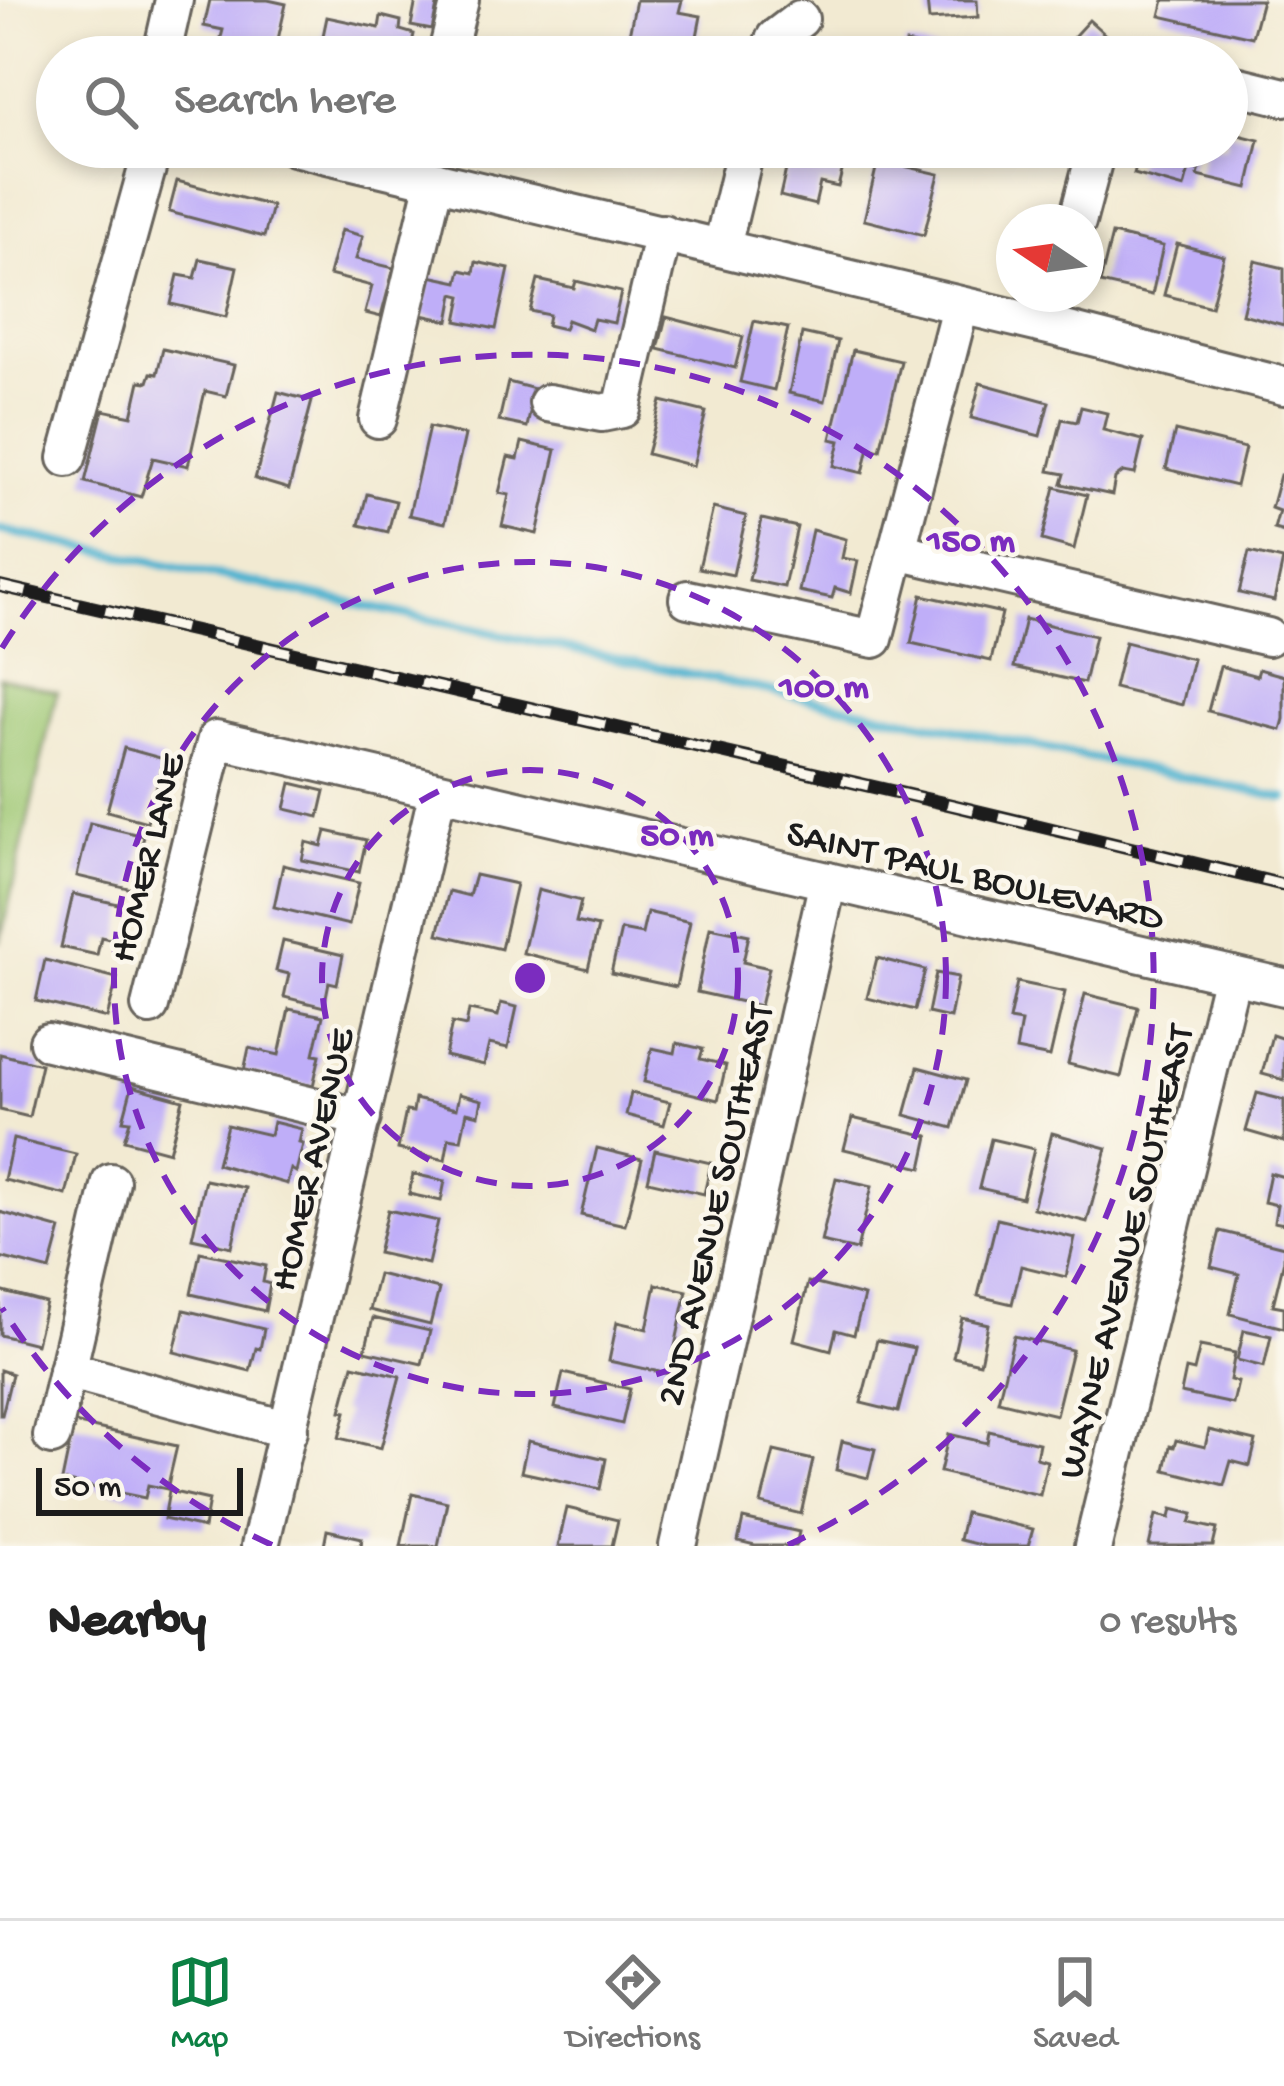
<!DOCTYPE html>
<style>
:root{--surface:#fff;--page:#f2f2f2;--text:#222;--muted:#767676;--line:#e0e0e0;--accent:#0b8043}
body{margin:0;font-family:"Gochi Hand",sans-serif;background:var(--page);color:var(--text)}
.compass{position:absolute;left:996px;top:204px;width:108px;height:108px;border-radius:50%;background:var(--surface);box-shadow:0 6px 18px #0003;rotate:283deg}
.scale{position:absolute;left:36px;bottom:30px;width:207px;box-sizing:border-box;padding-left:12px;border:6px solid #1c1c1c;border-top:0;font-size:33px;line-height:42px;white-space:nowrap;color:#1c1c1c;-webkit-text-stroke:9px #fbf7ec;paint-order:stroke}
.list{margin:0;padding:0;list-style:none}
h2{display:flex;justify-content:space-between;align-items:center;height:156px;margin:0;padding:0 48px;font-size:51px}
h2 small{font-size:39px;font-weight:400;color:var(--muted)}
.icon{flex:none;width:66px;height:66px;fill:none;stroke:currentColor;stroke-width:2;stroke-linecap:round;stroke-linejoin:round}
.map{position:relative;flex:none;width:1284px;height:1546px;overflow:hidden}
.search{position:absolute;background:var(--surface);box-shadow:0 6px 18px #0003;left:36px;right:36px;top:36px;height:132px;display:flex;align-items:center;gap:30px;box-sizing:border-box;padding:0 42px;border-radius:66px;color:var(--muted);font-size:45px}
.sheet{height:372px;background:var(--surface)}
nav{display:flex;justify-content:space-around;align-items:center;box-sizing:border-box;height:168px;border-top:3px solid var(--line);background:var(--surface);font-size:33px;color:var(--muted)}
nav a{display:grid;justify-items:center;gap:6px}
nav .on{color:var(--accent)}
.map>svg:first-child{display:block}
.green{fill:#9fc874;stroke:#5e7248;stroke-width:3}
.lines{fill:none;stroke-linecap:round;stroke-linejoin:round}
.stream{stroke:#52b4d0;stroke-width:9}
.building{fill:#bfaef8}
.minor-casing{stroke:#67645c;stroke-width:42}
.minor{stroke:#fff;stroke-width:36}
.rail-casing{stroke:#1c1c1c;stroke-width:14}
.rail{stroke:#fbf7ec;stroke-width:9;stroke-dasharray:27;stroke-linecap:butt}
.ring{fill:none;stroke:#7b2cbf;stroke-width:6;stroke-dasharray:21 15}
.labels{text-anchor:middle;stroke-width:9;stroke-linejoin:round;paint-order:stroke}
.street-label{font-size:39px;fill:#1c1c1c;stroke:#fbf7ec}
.centre{fill:#7b2cbf;stroke:#fbf7ec;stroke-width:6}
.ring-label{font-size:36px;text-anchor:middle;font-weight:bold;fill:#7b2cbf;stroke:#fbf7ec;stroke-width:9;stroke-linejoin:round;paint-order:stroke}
</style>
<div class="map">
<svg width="1284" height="1546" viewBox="0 0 1284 1546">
<rect width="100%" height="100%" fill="#fbf7ec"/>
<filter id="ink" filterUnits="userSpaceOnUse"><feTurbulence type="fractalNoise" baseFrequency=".00833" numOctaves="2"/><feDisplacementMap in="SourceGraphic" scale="24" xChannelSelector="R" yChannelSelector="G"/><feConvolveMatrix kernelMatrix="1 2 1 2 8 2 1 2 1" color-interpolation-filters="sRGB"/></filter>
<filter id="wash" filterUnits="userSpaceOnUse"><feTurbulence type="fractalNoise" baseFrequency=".004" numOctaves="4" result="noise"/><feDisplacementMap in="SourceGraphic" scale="48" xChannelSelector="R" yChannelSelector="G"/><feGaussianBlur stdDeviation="2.7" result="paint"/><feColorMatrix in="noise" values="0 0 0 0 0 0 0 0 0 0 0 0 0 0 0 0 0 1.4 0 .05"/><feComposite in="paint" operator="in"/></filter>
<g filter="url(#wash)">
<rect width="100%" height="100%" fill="#f2ead2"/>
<!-- green -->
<polygon class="green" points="0,677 57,692 0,943"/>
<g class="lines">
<!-- stream -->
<polyline class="stream" points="0,530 1284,798"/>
</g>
<g id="blocks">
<!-- building -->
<g class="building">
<polygon points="210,0 268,0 286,4 274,57 255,57 218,49 223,30 204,26"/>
<polygon points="416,0 438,1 432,30 411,26"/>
<polygon points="636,0 682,0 679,12 701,16 693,57 627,45"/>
<polygon points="927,0 977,0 978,17 929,20"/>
<polygon points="1164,0 1262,0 1252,37 1160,16"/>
<polygon points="381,16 401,21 400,30 414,34 409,57 351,57 320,50 327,17 379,28"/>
<polygon points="1089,20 1118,46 1108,57 1055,57"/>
<polygon points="485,41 514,48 512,57 481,57"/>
<polygon points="906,43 958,55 958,57 903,57"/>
<polygon points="1227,132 1259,140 1248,188 1198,176 1205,147 1227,147"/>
<polygon points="791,147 848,147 838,187 820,183 815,205 780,196"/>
<polygon points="1141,147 1195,147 1184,188 1134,174"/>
<polygon points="878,160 939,174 924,235 864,220"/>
<polygon points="177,181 272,206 264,237 169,212"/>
<polygon points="341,230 363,236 356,259 394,268 381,317 365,313 372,286 329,275"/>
<polygon points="1112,234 1163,246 1152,295 1100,283"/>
<polygon points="1177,244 1224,256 1211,307 1164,295"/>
<polygon points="200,259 237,267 226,317 171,304 178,275 195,278"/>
<polygon points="1255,261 1284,268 1284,325 1242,314"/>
<polygon points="476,262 509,269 496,329 457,321 462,296 454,294 449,321 422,315 430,276 458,282 461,270 474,273"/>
<polygon points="538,280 574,288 576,281 621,292 614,323 594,319 591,329 567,320 564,329 547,325 549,315 530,311"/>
<polygon points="666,317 743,337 735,368 658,349"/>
<polygon points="754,321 788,328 774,390 740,382"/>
<polygon points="802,333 838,341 825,401 789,393"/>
<polygon points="163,349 234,365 226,396 205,391 188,466 153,458 141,497 85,482 103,410 132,416 140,381 148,382 151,373 157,374"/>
<polygon points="853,350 901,361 880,450 869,447 863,473 834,466 840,441 831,439"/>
<polygon points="508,382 535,389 527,427 499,421"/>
<polygon points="980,383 1049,402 1040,436 971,418"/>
<polygon points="278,392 312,401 289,489 255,479"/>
<polygon points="661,401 706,412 693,466 647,454"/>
<polygon points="1081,407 1107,413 1103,430 1143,440 1135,474 1123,472 1115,478 1112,495 1062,484 1065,474 1049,471 1062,419 1077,422"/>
<polygon points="429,427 465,435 445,523 409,515"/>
<polygon points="1175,431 1245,448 1236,486 1166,469"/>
<polygon points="522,442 556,450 537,534 502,526 509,495 499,493 508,457 518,459"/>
<polygon points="1280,475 1284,476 1284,532 1274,529 1279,511 1271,508"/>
<polygon points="1055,487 1087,495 1074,549 1042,540"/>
<polygon points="367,494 396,501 388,532 359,525"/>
<polygon points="713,508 746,516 733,575 699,568"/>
<polygon points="762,519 797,527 784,587 749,580"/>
<polygon points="812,530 846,539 842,558 858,561 851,593 835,588 832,598 799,591"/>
<polygon points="1249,552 1283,560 1274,601 1239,593"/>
<polygon points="922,595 1002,613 991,661 911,643"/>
<polygon points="1025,619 1095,636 1084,683 1014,667"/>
<polygon points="1125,642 1193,659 1182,705 1114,688"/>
<polygon points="1220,666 1257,676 1259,669 1284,676 1284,719 1281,730 1208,711"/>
<polygon points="124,748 164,759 147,822 107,811"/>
<polygon points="291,783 325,791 319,817 285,809"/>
<polygon points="90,823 144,836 132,889 77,876"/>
<polygon points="326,831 366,840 359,872 302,860 306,842 322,846"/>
<polygon points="283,865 359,883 349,925 274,907"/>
<polygon points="475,875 516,884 501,949 438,934 449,891 469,896"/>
<polygon points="538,890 581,901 576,922 598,927 588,969 523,953"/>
<polygon points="73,894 127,906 119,941 101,937 97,955 61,947"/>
<polygon points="647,912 690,922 676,987 611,973 621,930 642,934"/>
<polygon points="710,927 749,935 743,962 769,968 760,1006 697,992"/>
<polygon points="283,941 343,955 337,984 329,982 324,1007 284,997 289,974 276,971"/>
<polygon points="877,958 925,970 915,1010 867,998"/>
<polygon points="45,960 117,978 107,1018 36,1001"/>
<polygon points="936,973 958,977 950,1018 928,1013"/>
<polygon points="1017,982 1065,992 1050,1057 1016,1050 1021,1022 1009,1020"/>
<polygon points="1085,994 1138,1007 1121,1077 1068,1064"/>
<polygon points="501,1003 517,1007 508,1048 489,1044 484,1065 445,1056 452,1023 466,1026 469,1010 498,1016"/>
<polygon points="289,1009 323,1016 314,1054 320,1055 313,1086 244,1071 249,1048 279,1055"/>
<polygon points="1272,1035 1284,1039 1284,1080 1262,1074"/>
<polygon points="677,1043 703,1049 700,1059 726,1065 718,1100 644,1082 652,1048 675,1053"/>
<polygon points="0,1054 41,1064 29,1117 0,1110"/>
<polygon points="918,1067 966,1080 953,1128 905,1115"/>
<polygon points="132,1086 183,1100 169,1152 124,1140 130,1121 123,1120"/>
<polygon points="631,1093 670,1102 664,1125 626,1115"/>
<polygon points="1257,1093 1284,1100 1284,1142 1246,1131"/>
<polygon points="459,1094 482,1100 479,1115 467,1112 461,1140 449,1138 445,1160 398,1149 406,1111 413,1112 415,1099 456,1109"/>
<polygon points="852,1118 929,1136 922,1168 844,1149"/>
<polygon points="273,1122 302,1129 299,1143 303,1144 296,1172 291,1169 287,1184 217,1164 227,1125 270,1135"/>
<polygon points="1052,1133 1107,1148 1087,1222 1033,1208"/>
<polygon points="13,1139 76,1154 66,1195 4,1180"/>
<polygon points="991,1139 1034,1149 1022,1198 979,1188"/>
<polygon points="597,1148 642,1159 625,1225 581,1215"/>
<polygon points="655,1150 711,1163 704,1194 648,1181"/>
<polygon points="1270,1173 1284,1177 1284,1224 1274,1222 1277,1205 1264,1202"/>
<polygon points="413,1174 445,1181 441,1201 409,1194"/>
<polygon points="836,1178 872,1186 857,1250 821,1242"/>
<polygon points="205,1180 245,1188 232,1247 192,1238"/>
<polygon points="388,1210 438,1221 428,1264 378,1253"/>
<polygon points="0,1212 61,1229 50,1270 0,1257"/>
<polygon points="997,1219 1075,1238 1066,1277 1021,1266 1012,1304 978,1296"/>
<polygon points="1220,1231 1284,1247 1284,1260 1273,1305 1284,1307 1284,1328 1230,1314 1239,1274 1211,1267"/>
<polygon points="200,1252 266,1266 263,1282 270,1284 265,1311 191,1294"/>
<polygon points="378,1274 439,1289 430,1325 369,1310"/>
<polygon points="808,1282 864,1296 854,1335 836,1330 831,1350 794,1340"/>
<polygon points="656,1284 687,1291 669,1374 609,1361 617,1322 647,1329"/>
<polygon points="0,1291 46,1303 36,1344 0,1335"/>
<polygon points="184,1310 264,1329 260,1349 256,1348 250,1371 174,1352"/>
<polygon points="373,1318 430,1331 422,1364 365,1351"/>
<polygon points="962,1318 988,1324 980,1363 953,1357"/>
<polygon points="1244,1330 1271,1336 1264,1367 1237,1360"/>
<polygon points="1014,1336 1072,1350 1056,1415 998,1401"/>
<polygon points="877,1340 914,1348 898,1412 861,1403"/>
<polygon points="1200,1346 1235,1353 1230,1380 1238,1382 1233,1404 1181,1393 1186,1369 1194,1371"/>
<polygon points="353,1365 400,1376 381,1448 339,1438 346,1412 341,1411"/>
<polygon points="0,1370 12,1374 2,1415 0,1415"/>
<polygon points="563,1373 630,1389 622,1424 555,1408"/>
<polygon points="74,1423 177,1446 167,1489 148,1485 145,1498 62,1481"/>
<polygon points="1209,1430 1256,1441 1250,1466 1231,1461 1224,1485 1165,1470 1170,1446 1174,1447 1176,1440 1205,1447"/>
<polygon points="989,1431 1039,1443 1036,1458 1047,1461 1040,1495 940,1472 949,1434 987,1443"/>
<polygon points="528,1441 606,1459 600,1489 521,1472"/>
<polygon points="842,1441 875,1449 868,1478 836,1470"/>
<polygon points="774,1451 813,1460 801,1514 761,1504"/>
<polygon points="169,1491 209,1500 204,1528 164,1519"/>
<polygon points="412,1494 447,1502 438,1546 401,1546"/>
<polygon points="567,1508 618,1520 612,1546 558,1546"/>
<polygon points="1172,1509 1193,1514 1190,1523 1217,1529 1213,1546 1149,1546 1156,1515 1170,1518"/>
<polygon points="965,1513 1033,1529 1028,1546 984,1546 959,1540"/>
<polygon points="743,1519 799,1532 796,1546 755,1546 738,1542"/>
<polygon points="327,1530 362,1538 361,1546 324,1546"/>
</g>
</g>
</g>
<g filter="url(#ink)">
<use href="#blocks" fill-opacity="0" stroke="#67645c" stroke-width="3"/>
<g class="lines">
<defs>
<g id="minor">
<polyline points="161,57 174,0"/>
<polyline points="446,57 460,0"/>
<polyline points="767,57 775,38 800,19"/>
<polyline points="1227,83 1284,97"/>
<polyline points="294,147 1053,327 1284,386"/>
<polyline points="1077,222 1097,147"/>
<polyline points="722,247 746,147"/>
<polyline points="548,403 602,413 622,409 663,233"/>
<polyline points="378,419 435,180"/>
<polyline points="67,458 153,147"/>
<polyline points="897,551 1268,637"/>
<polyline points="688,599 874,639 960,307"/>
<polyline points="150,1006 216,739 1284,987"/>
<polyline points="48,1042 362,1118"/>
<polyline points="67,1370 289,1430"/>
<polyline points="52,1436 111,1182"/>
<polyline points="260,1546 438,791"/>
<polyline points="678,1546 828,881"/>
<polyline points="1093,1546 1232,975"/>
</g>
</defs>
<!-- minor casing -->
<use href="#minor" class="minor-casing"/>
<!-- minor -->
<use href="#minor" class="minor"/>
<defs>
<polyline id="rail" points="0,586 952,805 1284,885"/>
</defs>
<!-- rail casing -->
<use href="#rail" class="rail-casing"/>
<!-- rail -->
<use href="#rail" class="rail"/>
</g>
</g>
<!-- distance rings -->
<g class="ring">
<circle cx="530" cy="978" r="208"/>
<circle cx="530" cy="978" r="416"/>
<path d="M272 1545A623 623 0 0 1 2 1308M2 648A623 623 0 1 1 788 1545"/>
</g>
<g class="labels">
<!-- street labels -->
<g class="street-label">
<text transform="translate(144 857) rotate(-76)" y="14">HOMER LANE</text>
<text transform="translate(976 872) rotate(13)" y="14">SAINT PAUL BOULEVARD</text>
<text transform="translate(309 1159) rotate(-77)" y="14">HOMER AVENUE</text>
<text transform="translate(712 1204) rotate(-77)" y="14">2ND AVENUE SOUTHEAST</text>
<text transform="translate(1122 1251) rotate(-76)" y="14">WAYNE AVENUE SOUTHEAST</text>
</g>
</g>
<circle cx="530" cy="978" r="18" class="centre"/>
<g class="ring-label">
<text x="971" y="550">150 m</text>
<text x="824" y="696">100 m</text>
<text x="677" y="844">50 m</text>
</g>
</svg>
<svg class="compass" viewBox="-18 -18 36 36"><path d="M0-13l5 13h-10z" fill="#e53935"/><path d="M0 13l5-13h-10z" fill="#767676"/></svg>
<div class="scale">50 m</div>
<div class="search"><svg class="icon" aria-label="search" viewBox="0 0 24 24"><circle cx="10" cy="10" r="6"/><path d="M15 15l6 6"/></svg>Search here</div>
</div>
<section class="sheet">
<h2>Nearby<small>0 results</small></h2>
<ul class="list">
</ul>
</section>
<nav>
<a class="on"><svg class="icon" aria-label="map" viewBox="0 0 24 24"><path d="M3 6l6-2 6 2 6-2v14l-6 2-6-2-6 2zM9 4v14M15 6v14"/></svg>Map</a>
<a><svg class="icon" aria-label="directions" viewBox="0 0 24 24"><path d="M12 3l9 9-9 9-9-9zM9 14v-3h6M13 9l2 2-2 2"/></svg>Directions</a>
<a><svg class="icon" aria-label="saved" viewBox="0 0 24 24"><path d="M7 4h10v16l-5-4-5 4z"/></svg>Saved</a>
</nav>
